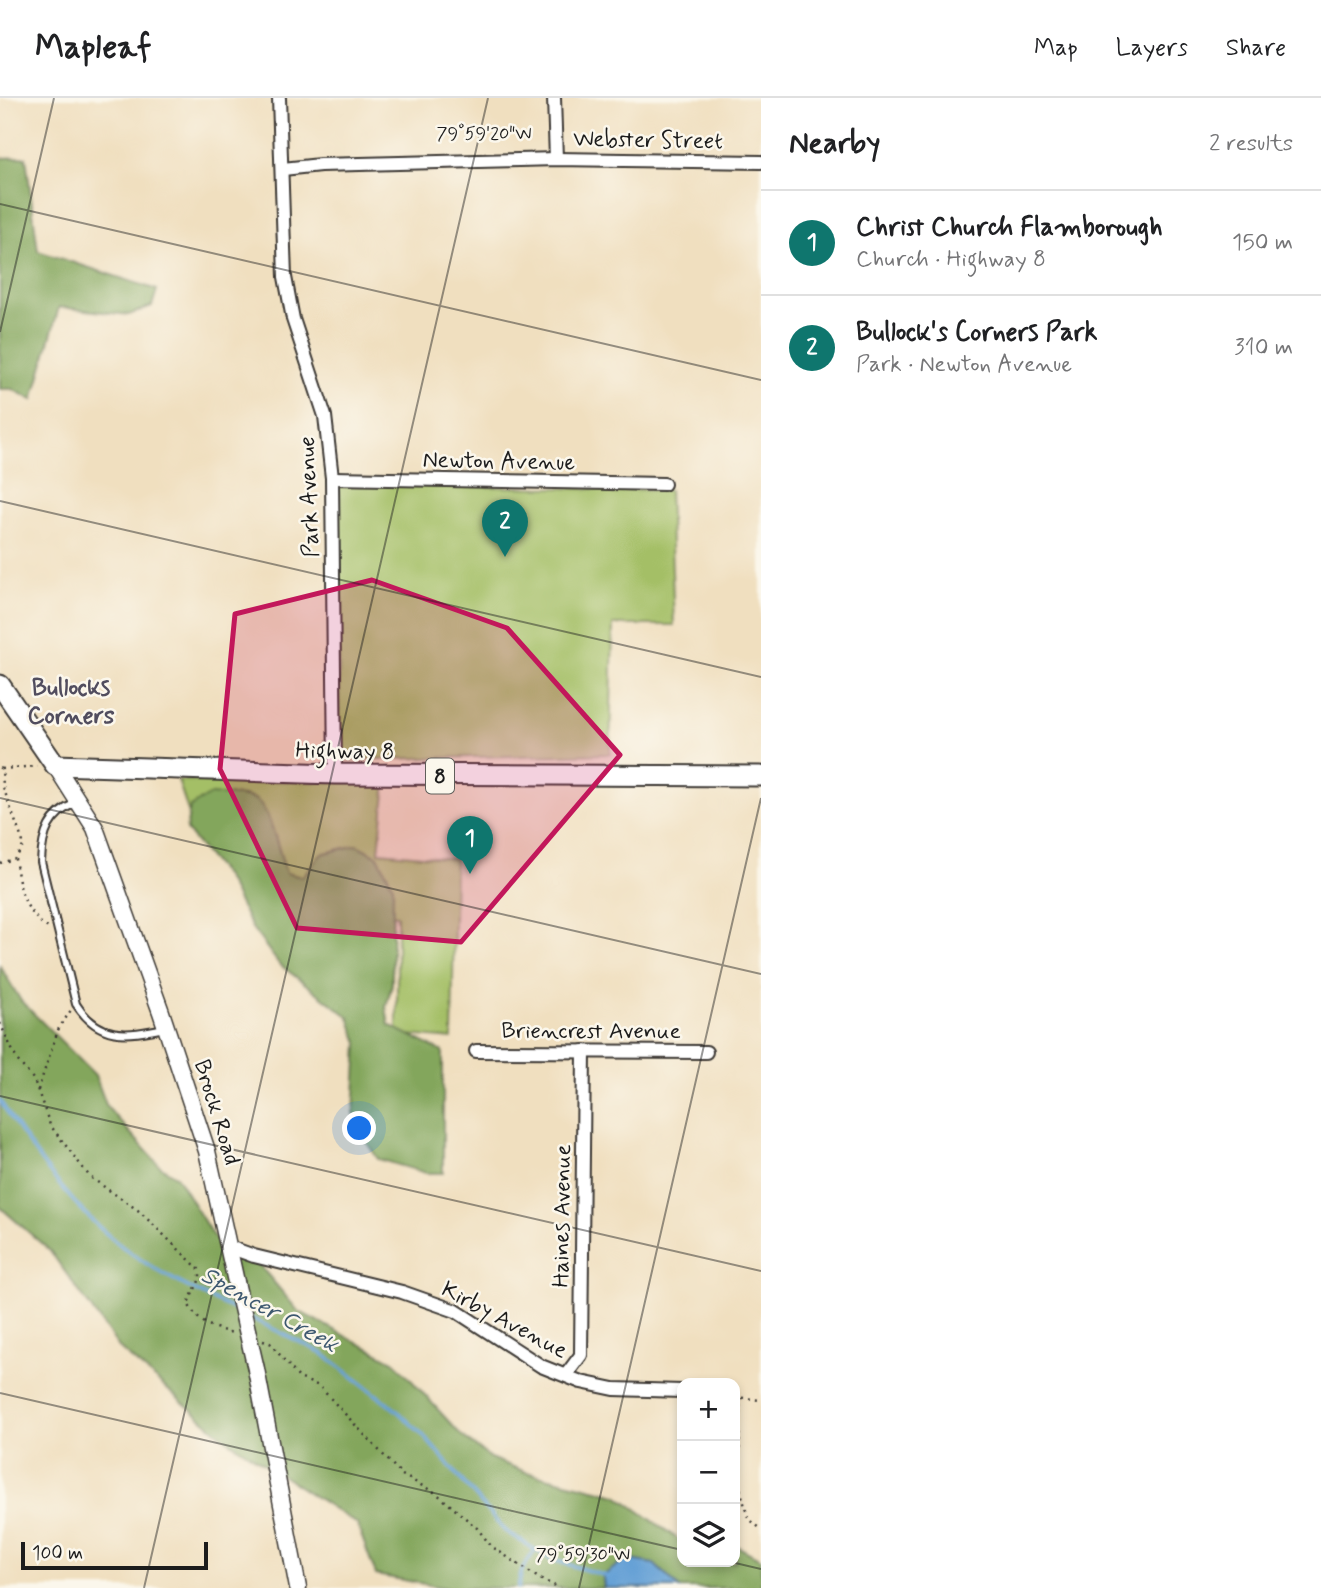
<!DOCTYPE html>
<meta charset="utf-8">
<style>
:root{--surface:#fff;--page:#f6f6f6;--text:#202124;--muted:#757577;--line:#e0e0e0;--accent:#0f766e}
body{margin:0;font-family:Mynerve,sans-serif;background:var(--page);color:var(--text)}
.controls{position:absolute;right:21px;bottom:21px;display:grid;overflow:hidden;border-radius:14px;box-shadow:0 4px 10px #0003}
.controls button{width:63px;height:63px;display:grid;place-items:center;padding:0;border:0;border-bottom:2px solid var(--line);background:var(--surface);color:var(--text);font:35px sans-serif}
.scale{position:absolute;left:21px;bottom:18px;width:187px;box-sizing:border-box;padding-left:7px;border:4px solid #1c1c1c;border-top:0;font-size:19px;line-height:24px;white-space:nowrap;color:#1c1c1c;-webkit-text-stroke:5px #fbf7ec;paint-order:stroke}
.you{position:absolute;left:360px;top:1031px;width:24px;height:24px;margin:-18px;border:5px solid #fff;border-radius:50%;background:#1a73e8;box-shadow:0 0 0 10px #1a73e833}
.badge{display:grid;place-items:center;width:46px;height:46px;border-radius:50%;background:var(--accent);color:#fff;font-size:23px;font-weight:700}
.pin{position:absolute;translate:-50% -58px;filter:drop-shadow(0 2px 4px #0008)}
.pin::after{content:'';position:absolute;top:37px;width:24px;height:21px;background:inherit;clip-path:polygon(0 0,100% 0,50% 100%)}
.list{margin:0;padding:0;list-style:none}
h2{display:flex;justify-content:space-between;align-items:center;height:91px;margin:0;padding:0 28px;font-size:30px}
h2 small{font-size:23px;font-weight:400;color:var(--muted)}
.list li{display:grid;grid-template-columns:46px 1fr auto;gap:21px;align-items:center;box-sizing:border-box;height:105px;padding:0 28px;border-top:2px solid var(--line)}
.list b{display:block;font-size:26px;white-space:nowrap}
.list p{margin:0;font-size:23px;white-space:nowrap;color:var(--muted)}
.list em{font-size:23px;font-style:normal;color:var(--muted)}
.icon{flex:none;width:38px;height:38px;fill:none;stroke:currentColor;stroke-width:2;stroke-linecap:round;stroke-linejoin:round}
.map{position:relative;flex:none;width:761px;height:1490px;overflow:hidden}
header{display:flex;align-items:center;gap:42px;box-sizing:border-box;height:98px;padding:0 35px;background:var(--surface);border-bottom:2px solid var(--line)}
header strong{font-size:33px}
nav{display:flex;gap:38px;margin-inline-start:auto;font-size:24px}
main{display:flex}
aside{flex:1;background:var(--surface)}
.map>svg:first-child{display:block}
.green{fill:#a4bf66;stroke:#606e41;stroke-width:2}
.forest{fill:#83a65b;stroke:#50613c;stroke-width:2}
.water{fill:#66a1d6;stroke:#415e79;stroke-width:2}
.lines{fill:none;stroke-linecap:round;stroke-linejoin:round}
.stream{stroke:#66a1d6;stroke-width:3.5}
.lane-casing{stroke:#3c3934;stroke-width:10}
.street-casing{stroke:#3c3934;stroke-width:16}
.secondary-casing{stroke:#3c3934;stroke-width:19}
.primary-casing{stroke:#3c3934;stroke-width:23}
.path{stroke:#3c3934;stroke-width:2.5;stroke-dasharray:2 5;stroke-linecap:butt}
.lane{stroke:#fff;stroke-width:6}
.street{stroke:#fff;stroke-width:12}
.secondary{stroke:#fff;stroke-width:16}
.primary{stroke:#fff;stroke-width:19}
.secondary-bridge-casing{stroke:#3c3934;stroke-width:19;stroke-linecap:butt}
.secondary-bridge{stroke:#fff;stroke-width:16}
.marked{fill:#c2185b;fill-opacity:0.2;stroke:#c2185b;stroke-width:5;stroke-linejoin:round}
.ticks{fill:none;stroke:#1c1c1c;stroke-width:2;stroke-opacity:0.45}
.labels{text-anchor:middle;stroke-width:5;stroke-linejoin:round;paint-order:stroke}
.shield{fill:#fbf7ec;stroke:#5f5e5a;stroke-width:2}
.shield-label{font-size:21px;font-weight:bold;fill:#1c1c1c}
.street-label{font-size:23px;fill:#1c1c1c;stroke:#fbf7ec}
.neighbourhood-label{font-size:24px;font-weight:bold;fill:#514d5e;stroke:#fbf7ec}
.water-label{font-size:24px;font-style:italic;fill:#3d5870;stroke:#fbf7ec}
.ticks-label{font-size:18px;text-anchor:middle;fill:#1c1c1c;stroke:#fbf7ec;stroke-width:5;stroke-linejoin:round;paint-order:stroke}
</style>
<header>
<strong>Mapleaf</strong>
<nav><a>Map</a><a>Layers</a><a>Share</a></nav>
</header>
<main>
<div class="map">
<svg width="761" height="1490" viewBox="0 0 761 1490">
<rect width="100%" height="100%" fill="#fbf7ec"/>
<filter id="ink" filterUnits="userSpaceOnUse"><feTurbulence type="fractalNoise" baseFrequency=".0143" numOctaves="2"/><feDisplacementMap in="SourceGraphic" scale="14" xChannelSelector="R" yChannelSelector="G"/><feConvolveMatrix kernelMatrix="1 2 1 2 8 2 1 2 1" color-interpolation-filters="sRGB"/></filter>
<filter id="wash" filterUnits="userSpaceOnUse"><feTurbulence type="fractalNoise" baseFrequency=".00686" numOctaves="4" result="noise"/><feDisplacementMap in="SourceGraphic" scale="28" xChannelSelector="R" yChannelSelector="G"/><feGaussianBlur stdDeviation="1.57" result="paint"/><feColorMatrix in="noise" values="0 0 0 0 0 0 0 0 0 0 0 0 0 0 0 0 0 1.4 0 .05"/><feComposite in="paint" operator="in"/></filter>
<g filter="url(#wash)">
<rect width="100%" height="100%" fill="#f0dfbf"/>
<!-- green -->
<g class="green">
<polygon points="338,386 669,392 674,527 613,527 610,656 339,662"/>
<polygon points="178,682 386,684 379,754 455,761 452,941 397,936 397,817 241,800 194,732"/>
</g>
<!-- forest -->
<g class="forest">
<polygon points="26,59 38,153 157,192 152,208 129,217 59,209 33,302 12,291 0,291 0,60"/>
<path d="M210 697C224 697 240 696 254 701 270 707 280 759 286 775L302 779 321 756 357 747 378 758 393 788 392 886 386 909 389 927 443 954V1075H426L378 1061 359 1033 354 1014 358 945 349 919 279 866 252 830 226 780 186 732 190 709Z"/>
<polygon points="0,868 21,903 95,977 107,1009 160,1068 177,1079 213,1138 232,1157 257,1164 298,1213 395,1264 461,1337 490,1360 526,1374 617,1397 682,1444 682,1464 735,1464 735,1447 761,1461 761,1490 679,1490 654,1466 603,1478 604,1490 446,1490 376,1477 357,1426 226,1341 121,1252 50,1153 0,1109"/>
</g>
<!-- water -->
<polygon class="water" points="626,1461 654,1466 679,1490 604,1490 603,1478"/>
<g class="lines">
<!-- stream -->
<g class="stream">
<path d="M0 1003C29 1048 60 1093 100 1130 138 1166 190 1191 237 1213"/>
<polyline points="251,1220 322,1255 395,1311 422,1336 505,1433 550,1461 606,1478"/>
<polyline points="518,1490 522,1472 535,1452"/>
</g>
</g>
</g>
<g filter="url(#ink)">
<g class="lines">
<defs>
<path id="lane" d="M76 705C49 716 42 736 41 764L76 906C99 942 126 938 164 930"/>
<g id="street">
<polyline points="279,0 285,179 293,221 325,318 332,380 335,676"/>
<polyline points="554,0 556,61"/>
<polyline points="283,71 320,67 556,61 761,64"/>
<polyline points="332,380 664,386"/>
<polyline points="476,953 706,954"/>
<polyline points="229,1149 254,1158 402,1194 456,1213 541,1268 581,1284 614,1291 682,1293"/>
<polyline points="566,1277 581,1257 584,953"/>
</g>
<g id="secondary">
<polyline points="55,667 95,730 161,914 207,1053 236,1184"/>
<polyline points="256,1271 298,1490"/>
</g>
<polyline id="primary" points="0,587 55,667 335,676 761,678"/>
</defs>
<!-- lane casing -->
<use href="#lane" class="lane-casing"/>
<!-- street casing -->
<use href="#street" class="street-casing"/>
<!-- secondary casing -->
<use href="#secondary" class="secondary-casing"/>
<!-- primary casing -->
<use href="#primary" class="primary-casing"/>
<!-- path -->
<g class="path">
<path d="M0 670 2 671 3 689 24 747 15 761C20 790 22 812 48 830"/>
<polyline points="2,671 37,668"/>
<polyline points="0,765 14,761"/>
<path d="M0 925 17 962 34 982 50 1027 90 1079 139 1113 200 1172V1181L188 1205C197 1225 212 1230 233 1235"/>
<polyline points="38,992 58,932 71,912"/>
<polyline points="263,1243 270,1245 299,1280 319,1288 402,1377 436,1395 477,1430 491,1448 540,1481 560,1490"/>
<polyline points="735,1299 761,1302"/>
<polyline points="740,1300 739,1386 748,1420 761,1431"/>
</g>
<!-- lane -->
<use href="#lane" class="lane"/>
<!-- street -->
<use href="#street" class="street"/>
<!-- secondary -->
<use href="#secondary" class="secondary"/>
<!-- primary -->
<use href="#primary" class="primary"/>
<defs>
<polyline id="secondary-bridge" points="236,1184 256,1271"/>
</defs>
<!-- secondary-bridge casing -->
<use href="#secondary-bridge" class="secondary-bridge-casing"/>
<!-- secondary-bridge -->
<use href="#secondary-bridge" class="secondary-bridge"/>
</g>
</g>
<!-- marked area -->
<path class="marked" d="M372 482 507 530 620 657 461 844 297 830 220 671 235 516Z"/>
<!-- ticks -->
<path class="ticks" d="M0 106 761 282M0 234 54 0M0 403 761 579M0 700 761 876M0 998 761 1173M0 1295 682 1452M731 1464 761 1471M144 1490 488 0M579 1490 761 700"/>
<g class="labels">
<!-- shield labels -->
<rect class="shield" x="426" y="660.5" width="28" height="35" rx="5"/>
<g class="shield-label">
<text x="440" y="685">8</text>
</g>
<!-- street labels -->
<g class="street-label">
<text transform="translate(648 41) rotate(1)" y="8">Webster Street</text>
<text transform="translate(499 362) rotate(1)" y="8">Newton Avenue</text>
<text transform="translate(308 399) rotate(-92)" y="8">Park Avenue</text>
<text transform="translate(345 652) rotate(1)" y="8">Highway 8</text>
<text x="591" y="940">Briencrest Avenue</text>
<text transform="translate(218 1014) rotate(73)" y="8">Brock Road</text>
<text transform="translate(561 1118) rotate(-89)" y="8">Haines Avenue</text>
<text transform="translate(505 1221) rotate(28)" y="8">Kirby Avenue</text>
</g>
<!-- neighbourhood labels -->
<g class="neighbourhood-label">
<text x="71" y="597">Bullocks<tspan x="71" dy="28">Corners</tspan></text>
</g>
<!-- water labels -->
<g class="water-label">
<text transform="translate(270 1211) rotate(29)" y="8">Spencer Creek</text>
</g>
</g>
<g class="ticks-label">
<text x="484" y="41">79°59'20"W</text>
<text x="583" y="1462">79°59'30"W</text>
</g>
</svg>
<div class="controls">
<button>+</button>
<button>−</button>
<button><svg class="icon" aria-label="layers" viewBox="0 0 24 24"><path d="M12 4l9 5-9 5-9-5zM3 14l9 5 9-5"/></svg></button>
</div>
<div class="scale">100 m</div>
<div class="you"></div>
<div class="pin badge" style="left:470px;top:776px">1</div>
<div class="pin badge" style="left:505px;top:459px">2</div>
</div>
<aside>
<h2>Nearby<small>2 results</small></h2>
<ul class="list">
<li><span class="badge">1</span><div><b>Christ Church Flamborough</b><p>Church · Highway 8</p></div><em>150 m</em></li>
<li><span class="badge">2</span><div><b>Bullock's Corners Park</b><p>Park · Newton Avenue</p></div><em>310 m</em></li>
</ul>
</aside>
</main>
